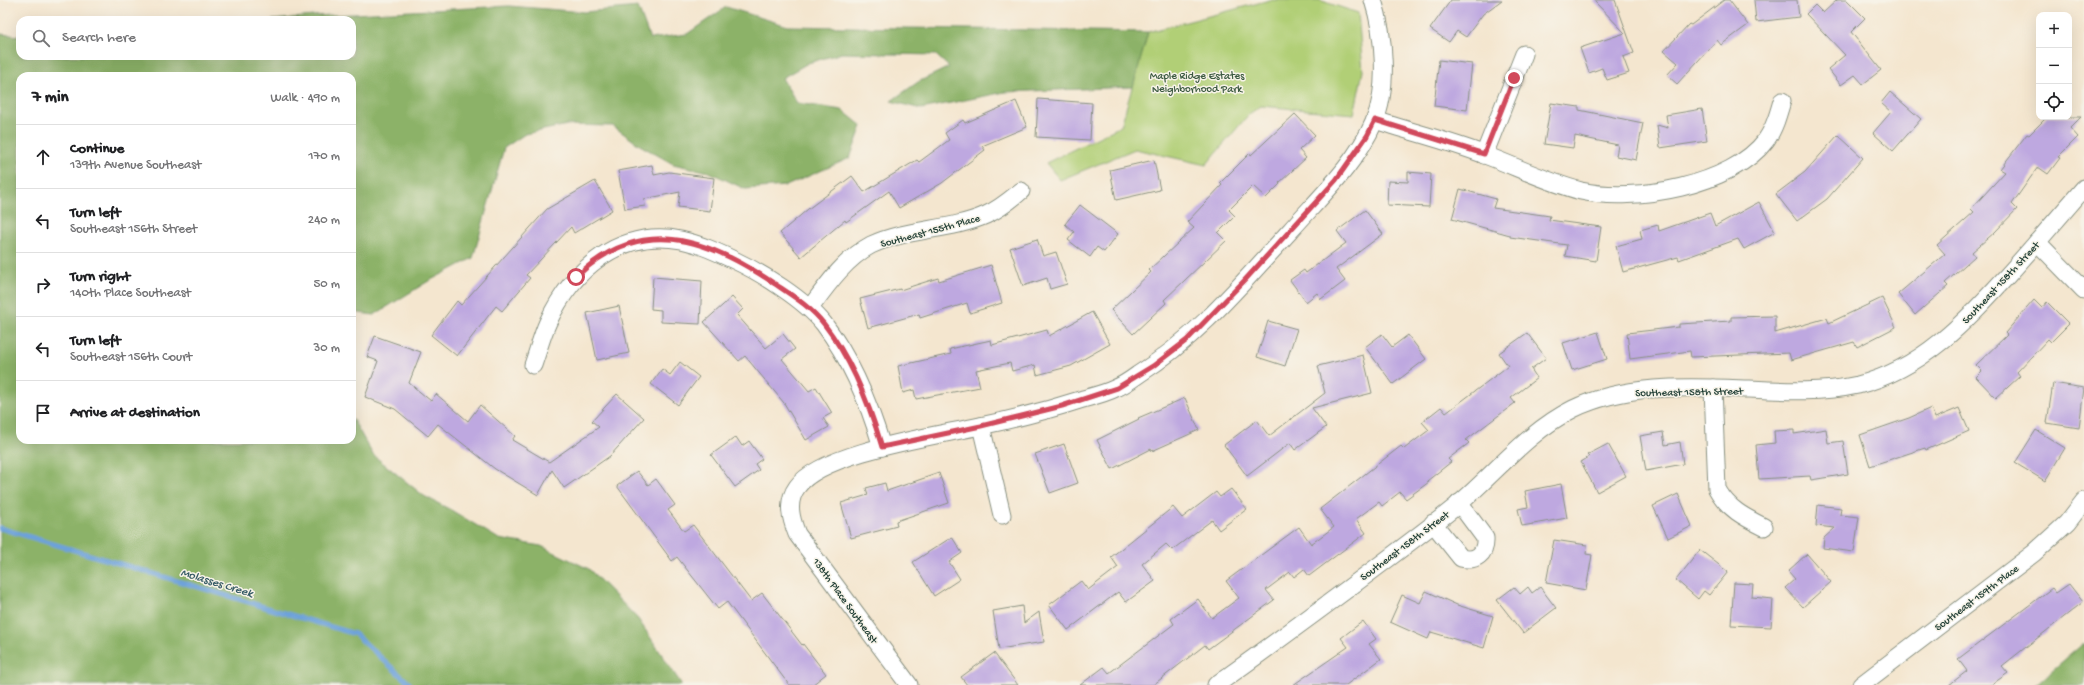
<!DOCTYPE html>
<meta charset="utf-8">
<style>
:root{--surface:#fff;--page:#f2f2f2;--text:#202124;--muted:#757577;--line:#e0e0e0}
body{margin:0;font-family:"Gochi Hand",sans-serif;background:var(--page);color:var(--text)}
.controls{position:absolute;right:12px;top:12px;display:grid;overflow:hidden;border-radius:8px;box-shadow:0 4px 16px #0002}
.controls button{width:36px;height:36px;display:grid;place-items:center;padding:0;border:0;border-bottom:1px solid var(--line);background:var(--surface);color:var(--text);font:20px sans-serif}
.stop{position:absolute;width:12px;height:12px;margin:-9px;border:3px solid #d1495b;border-radius:50%;background:#fff}
.stop.end{background:#d1495b;border-color:#fff;box-shadow:0 1px 4px #0008}
.list{margin:0;padding:0;list-style:none}
h2{display:flex;justify-content:space-between;align-items:center;height:52px;margin:0;padding:0 16px;font-size:17px}
h2 small{font-size:13px;font-weight:400;color:var(--muted)}
.list li{display:grid;grid-template-columns:26px 1fr auto;gap:12px;align-items:center;box-sizing:border-box;height:64px;padding:0 16px;border-top:1px solid var(--line)}
.list b{display:block;font-size:15px;white-space:nowrap}
.list p{margin:0;font-size:13px;white-space:nowrap;color:var(--muted)}
.list em{font-size:13px;font-style:normal;color:var(--muted)}
.icon{flex:none;width:22px;height:22px;fill:none;stroke:currentColor;stroke-width:2;stroke-linecap:round;stroke-linejoin:round}
.map{position:relative;flex:none;width:2084px;height:685px;overflow:hidden}
.search{position:absolute;background:var(--surface);box-shadow:0 4px 16px #0002;left:16px;top:16px;width:340px;height:44px;display:flex;align-items:center;gap:10px;box-sizing:border-box;padding:0 14px;border-radius:12px;color:var(--muted);font-size:15px}
.panel{position:absolute;background:var(--surface);box-shadow:0 4px 16px #0002;left:16px;top:72px;width:340px;height:372px;border-radius:12px}
.map>svg:first-child{display:block}
.green{fill:#b1cf76;stroke:#688655}
.forest{fill:#8cb267;stroke:#56784e}
.lines{fill:none;stroke-linecap:round;stroke-linejoin:round}
.stream{stroke:#6da2da;stroke-width:5}
.building{fill:#bea8e0}
.minor-casing{stroke:#8a9282;stroke-width:19}
.minor{stroke:#fff;stroke-width:17}
.route{stroke:#d1495b;stroke-width:5}
.labels{text-anchor:middle;stroke-width:3;stroke-linejoin:round;paint-order:stroke}
.park-label{font-size:11px;fill:#3c5a41;stroke:#f7f3e8}
.street-label{font-size:11px;fill:#1f3d34;stroke:#f7f3e8}
.water-label{font-size:12px;font-style:italic;fill:#365b66;stroke:#f7f3e8}
</style>
<div class="map">
<svg width="2084" height="685" viewBox="0 0 2084 685">
<rect width="100%" height="100%" fill="#f7f3e8"/>
<filter id="ink" filterUnits="userSpaceOnUse"><feTurbulence type="fractalNoise" baseFrequency=".025" numOctaves="2"/><feDisplacementMap in="SourceGraphic" scale="8" xChannelSelector="R" yChannelSelector="G"/><feConvolveMatrix kernelMatrix="1 2 1 2 8 2 1 2 1" color-interpolation-filters="sRGB"/></filter>
<filter id="wash" filterUnits="userSpaceOnUse"><feTurbulence type="fractalNoise" baseFrequency=".012" numOctaves="4" result="noise"/><feDisplacementMap in="SourceGraphic" scale="16" xChannelSelector="R" yChannelSelector="G"/><feGaussianBlur stdDeviation="0.9" result="paint"/><feColorMatrix in="noise" values="0 0 0 0 0 0 0 0 0 0 0 0 0 0 0 0 0 1.4 0 .05"/><feComposite in="paint" operator="in"/></filter>
<g filter="url(#wash)">
<rect width="100%" height="100%" fill="#f4e6cf"/>
<!-- green -->
<polygon class="green" points="1270,0 1319,0 1358,13 1363,71 1354,114 1261,106 1249,114 1206,165 1135,149 1060,180 1046,163 1121,126 1148,32"/>
<!-- forest -->
<g class="forest">
<polygon points="509,6 584,12 638,7 650,39 687,34 726,7 788,26 1148,32 1133,87 1005,92 921,109 891,101 918,82 949,67 936,55 842,53 808,63 782,78 797,103 842,110 862,126 850,158 786,186 745,189 709,172 673,164 638,144 613,126 567,125 525,134 504,148 473,258 427,282 374,315 352,312 352,76 20,76 20,440 352,440 352,418 373,455 424,496 451,510 499,539 541,546 589,569 638,619 682,685 0,685 0,34 20,36 20,56 352,56 352,20 272,20 314,16"/>
<polygon points="2084,643 2084,685 2035,685"/>
</g>
<g class="lines">
<!-- stream -->
<polyline class="stream" points="0,528 355,634 411,685"/>
</g>
<g id="blocks">
<!-- building -->
<g class="building">
<polygon points="1451,0 1502,0 1483,14 1466,37 1457,31 1449,42 1430,29"/>
<polygon points="1593,0 1615,0 1634,53 1623,57 1629,73 1607,80 1602,68 1589,73 1580,48 1625,33"/>
<polygon points="1724,0 1729,0 1748,25 1721,45 1717,40 1677,84 1667,75 1678,63 1664,51 1689,24 1691,25"/>
<polygon points="1754,0 1797,0 1799,17 1756,22"/>
<polygon points="1837,0 1847,0 1865,18 1851,32 1881,70 1863,84 1855,75 1841,85 1828,69 1845,55 1806,14 1815,5 1823,13"/>
<polygon points="1439,60 1472,64 1467,110 1434,106"/>
<polygon points="1890,92 1921,119 1893,151 1873,133 1891,112 1881,103"/>
<polygon points="1038,99 1092,103 1090,140 1036,137"/>
<polygon points="1016,101 1027,127 982,146 985,150 942,183 899,208 889,191 846,222 845,220 801,257 780,233 808,209 852,176 864,192 917,160 919,162 949,140 945,133 963,120 965,123"/>
<polygon points="1551,103 1579,107 1579,110 1643,123 1636,160 1616,156 1618,145 1575,136 1573,148 1544,144"/>
<polygon points="1702,109 1707,141 1660,148 1657,125 1668,128 1666,115"/>
<polygon points="1295,114 1315,135 1299,150 1306,158 1279,183 1280,184 1266,198 1253,186 1229,210 1235,216 1218,233 1226,241 1164,300 1166,303 1133,334 1111,310 1151,272 1149,270 1194,228 1187,222 1222,185 1220,183 1250,153 1251,155"/>
<polygon points="2047,117 2081,117 2070,128 2078,137 2058,157 2060,158 2048,174 2038,167 2012,204 2017,209 1995,232 1972,252 1975,256 1945,283 1948,286 1915,315 1898,294 1945,254 1937,245 1974,212 1971,209 2005,172 2000,169 2027,134 2029,135"/>
<polygon points="1838,135 1863,158 1827,199 1797,221 1776,194 1805,172"/>
<polygon points="1154,160 1160,190 1116,200 1110,170"/>
<polygon points="652,165 654,175 669,172 714,178 710,211 678,207 680,192 644,199 645,206 625,209 618,171"/>
<polygon points="1408,172 1431,174 1429,207 1387,205 1388,181 1408,182"/>
<polygon points="595,181 612,210 574,233 571,227 526,275 530,278 502,311 496,306 457,356 431,335 457,301 461,305 547,209"/>
<polygon points="1460,189 1496,199 1493,208 1550,216 1549,220 1601,227 1596,261 1565,256 1567,245 1510,237 1510,235 1452,219"/>
<polygon points="1759,202 1775,232 1744,249 1738,239 1679,260 1678,257 1623,272 1616,246 1642,239 1640,230 1658,225 1659,231 1710,213 1715,226"/>
<polygon points="1080,205 1118,234 1104,252 1097,247 1090,257 1068,240 1074,232 1065,224"/>
<polygon points="1365,210 1383,234 1336,269 1345,281 1321,299 1317,293 1306,302 1290,280 1304,270 1306,273 1346,243 1337,231"/>
<polygon points="1037,239 1043,256 1056,252 1067,284 1050,289 1047,278 1023,286 1010,248"/>
<polygon points="991,265 1002,303 970,313 967,303 920,318 919,314 868,328 860,299 900,289 900,290 938,278 939,281"/>
<polygon points="653,277 702,281 700,324 661,322 661,310 651,309"/>
<polygon points="732,297 743,309 737,315 766,348 783,334 795,349 782,359 809,391 816,387 832,413 823,418 829,427 806,440 784,403 745,356 739,361 704,322"/>
<polygon points="1882,298 1896,327 1857,347 1854,342 1791,360 1789,353 1691,357 1690,351 1630,359 1627,333 1679,327 1679,324 1731,321 1731,317 1775,316 1775,333 1827,318 1829,323"/>
<polygon points="2034,300 2042,308 2047,302 2069,324 2051,342 2048,339 2017,372 2020,376 1996,398 1976,377 1982,371 1976,365 2007,335 2005,333"/>
<polygon points="619,306 629,353 597,360 587,313"/>
<polygon points="1092,312 1110,344 1071,366 1037,375 1035,365 1012,371 1010,363 976,370 980,387 916,399 914,390 903,393 898,366 951,354 950,349 991,340 992,345 1047,330 1049,336"/>
<polygon points="1268,321 1297,329 1285,366 1257,357"/>
<polygon points="1598,332 1607,359 1572,370 1563,343"/>
<polygon points="1527,333 1546,358 1531,369 1537,378 1511,398 1515,403 1466,440 1469,443 1448,459 1451,462 1427,481 1429,482 1406,499 1400,492 1382,506 1379,502 1356,519 1366,533 1309,576 1304,569 1294,577 1290,572 1266,590 1274,600 1208,649 1205,645 1153,685 1080,685 1104,667 1109,673 1174,624 1171,619 1198,599 1212,618 1239,598 1226,581 1299,527 1311,544 1334,527 1320,509 1401,446 1404,449 1429,430 1422,422 1441,407 1446,413 1508,366 1499,353"/>
<polygon points="1382,334 1392,347 1408,335 1426,359 1393,384 1365,347"/>
<polygon points="375,336 421,352 409,383 431,401 436,394 468,421 480,405 515,436 512,440 549,462 599,427 592,421 617,394 644,418 610,456 564,488 552,470 538,495 495,469 438,424 428,436 395,409 365,397 378,361 367,357"/>
<polygon points="1363,355 1372,393 1312,408 1326,427 1295,450 1290,443 1247,476 1224,445 1257,420 1269,436 1325,393 1318,366"/>
<polygon points="680,362 699,377 678,405 651,384 662,369 670,375"/>
<polygon points="2053,383 2084,388 2079,428 2047,423"/>
<polygon points="1185,398 1199,430 1152,451 1151,449 1112,469 1097,440 1139,419 1138,418"/>
<polygon points="1931,408 1935,418 1959,408 1969,431 1926,450 1925,448 1870,466 1860,435 1909,418"/>
<polygon points="1826,429 1828,443 1843,441 1848,474 1811,480 1810,476 1759,479 1756,445 1775,443 1774,431 1794,430 1794,434"/>
<polygon points="2036,430 2065,448 2045,481 2015,463"/>
<polygon points="1663,432 1665,445 1680,442 1683,464 1646,471 1640,436"/>
<polygon points="736,437 742,446 749,441 762,459 755,464 759,470 735,487 711,455"/>
<polygon points="1064,444 1078,483 1050,493 1035,454"/>
<polygon points="1608,444 1626,476 1597,492 1581,462 1589,457 1587,455"/>
<polygon points="637,471 648,485 656,479 675,505 668,510 684,531 693,525 751,601 762,593 802,645 803,644 826,674 812,685 789,685 727,602 718,609 677,557 672,561 617,486"/>
<polygon points="939,473 949,503 896,521 897,526 851,538 841,503 868,495 866,488 885,483 887,491"/>
<polygon points="1561,484 1567,518 1522,526 1518,509 1528,507 1525,491"/>
<polygon points="1231,489 1247,509 1219,530 1212,520 1172,550 1166,544 1142,564 1155,581 1126,602 1118,592 1068,630 1049,605 1081,581 1088,590 1118,567 1111,557 1173,507 1182,518 1216,492 1220,497"/>
<polygon points="1678,494 1692,526 1668,538 1653,506"/>
<polygon points="1818,505 1841,508 1840,515 1859,517 1854,552 1823,548 1824,538 1835,528 1816,526"/>
<polygon points="952,537 962,553 949,562 960,579 934,596 913,562"/>
<polygon points="1554,540 1587,545 1586,554 1592,555 1586,590 1546,583"/>
<polygon points="1700,550 1728,572 1709,595 1704,591 1698,599 1676,580"/>
<polygon points="1807,554 1831,582 1803,607 1785,588 1795,579 1788,571"/>
<polygon points="1734,583 1753,584 1752,597 1773,599 1771,627 1731,625"/>
<polygon points="2069,584 2083,602 2002,666 2008,673 1991,685 1949,685 1967,671 1958,659 2052,588 2056,593"/>
<polygon points="1514,587 1520,594 1528,587 1532,593 1540,587 1556,608 1523,633 1497,600"/>
<polygon points="1426,591 1457,605 1493,616 1484,648 1431,632 1428,639 1390,622 1402,595 1420,603"/>
<polygon points="1022,606 1024,623 1039,612 1044,642 999,649 993,611"/>
<polygon points="1363,621 1376,639 1369,644 1381,659 1346,685 1293,685 1348,647 1341,638"/>
<polygon points="994,653 1018,685 967,685 961,677"/>
</g>
</g>
</g>
<g filter="url(#ink)">
<use href="#blocks" fill-opacity="0" stroke="#8a9282" stroke-width="1"/>
<g class="lines">
<defs>
<g id="minor">
<path d="M1375 120C1411 132 1449 141 1485 155 1517 167 1547 182 1581 191 1634 203 1732 186 1766 140 1774 129 1778 115 1782 101"/>
<polyline points="1484,155 1524,54"/>
<polyline points="2037,242 2084,290"/>
<path d="M810 308C827 285 845 259 871 245 907 228 950 231 986 215 1000 209 1010 200 1021 191"/>
<path d="M533 365C538 351 542 335 548 322 572 270 620 228 681 240 700 244 717 252 734 260 762 273 805 300 824 324 852 361 869 403 882 447"/>
<path d="M1713 388 1717 489C1728 509 1744 517 1764 527"/>
<polyline points="981,426 1002,515"/>
<path d="M1433 523 1461 558C1476 562 1486 554 1485 538L1459 503"/>
<path d="M909 685 797 534C791 519 786 502 797 487 822 452 936 436 980 426 1014 419 1049 410 1083 399 1094 396 1106 393 1116 388 1124 385 1132 379 1139 374 1198 337 1243 282 1290 231 1319 198 1356 164 1374 122 1389 88 1384 34 1373 0"/>
<path d="M1216 685C1269 647 1321 609 1373 570 1402 548 1432 526 1460 503 1497 471 1529 431 1573 409 1626 383 1691 387 1748 389 1786 391 1822 393 1858 385 1922 369 1965 322 2008 275 2034 246 2059 217 2084 188"/>
<polyline points="1861,685 2034,553 2067,523 2084,501"/>
</g>
</defs>
<!-- minor casing -->
<use href="#minor" class="minor-casing"/>
<!-- minor -->
<use href="#minor" class="minor"/>
</g>
</g>
<g class="lines" filter="url(#ink)">
<!-- route -->
<path class="route" d="M576 277C640 215 705 237 772 282 791 295 810 306 824 324 852 360 869 403 882 447L981 426 1062 406 1117 388 1153 366 1187 340 1244 281 1336 180 1367 136 1375 120 1484 154 1514 78"/>
</g>
<g class="labels">
<!-- park labels -->
<g class="park-label">
<text x="1197" y="79">Maple Ridge Estates<tspan x="1197" dy="13">Neighborhood Park</tspan></text>
</g>
<!-- street labels -->
<g class="street-label">
<text transform="translate(930 230) rotate(-15)" y="4">Southeast 155th Place</text>
<text transform="translate(2000 282) rotate(-47)" y="4">Southeast 158th Street</text>
<text transform="translate(1689 391) rotate(-1)" y="4">Southeast 158th Street</text>
<text transform="translate(1404 545) rotate(-37)" y="4">Southeast 158th Street</text>
<text transform="translate(1976 597) rotate(-37)" y="4">Southeast 159th Place</text>
<text transform="translate(846 600) rotate(54)" y="4">138th Place Southeast</text>
</g>
<!-- water labels -->
<g class="water-label">
<text transform="translate(217 582) rotate(17)" y="4">Molasses Creek</text>
</g>
</g>
</svg>
<div class="controls">
<button>+</button>
<button>−</button>
<button><svg class="icon" aria-label="locate" viewBox="0 0 24 24"><circle cx="12" cy="12" r="6"/><path d="M12 2v4M12 18v4M2 12h4M18 12h4"/></svg></button>
</div>
<div class="stop" style="left:576px;top:277px"></div>
<div class="stop end" style="left:1514px;top:78px"></div>
<div class="search"><svg class="icon" aria-label="search" viewBox="0 0 24 24"><circle cx="10" cy="10" r="6"/><path d="M15 15l6 6"/></svg>Search here</div>
<section class="panel">
<h2>7 min<small>Walk · 490 m</small></h2>
<ul class="list">
<li><svg class="icon" aria-label="ahead" viewBox="0 0 24 24"><path d="M12 20V5M6 11l6-6 6 6"/></svg><div><b>Continue</b><p>139th Avenue Southeast</p></div><em>170 m</em></li>
<li><svg class="icon" aria-label="left" viewBox="0 0 24 24"><path d="M17 20v-9H6M10 6l-5 5 5 5"/></svg><div><b>Turn left</b><p>Southeast 156th Street</p></div><em>240 m</em></li>
<li><svg class="icon" aria-label="right" viewBox="0 0 24 24"><path d="M7 20v-9h11M14 6l5 5-5 5"/></svg><div><b>Turn right</b><p>140th Place Southeast</p></div><em>50 m</em></li>
<li><svg class="icon" aria-label="left" viewBox="0 0 24 24"><path d="M17 20v-9H6M10 6l-5 5 5 5"/></svg><div><b>Turn left</b><p>Southeast 156th Court</p></div><em>30 m</em></li>
<li><svg class="icon" aria-label="arrive" viewBox="0 0 24 24"><path d="M6 21V4h12l-3 4 3 4H6"/></svg><div><b>Arrive at destination</b></div></li>
</ul>
</section>
</div>
